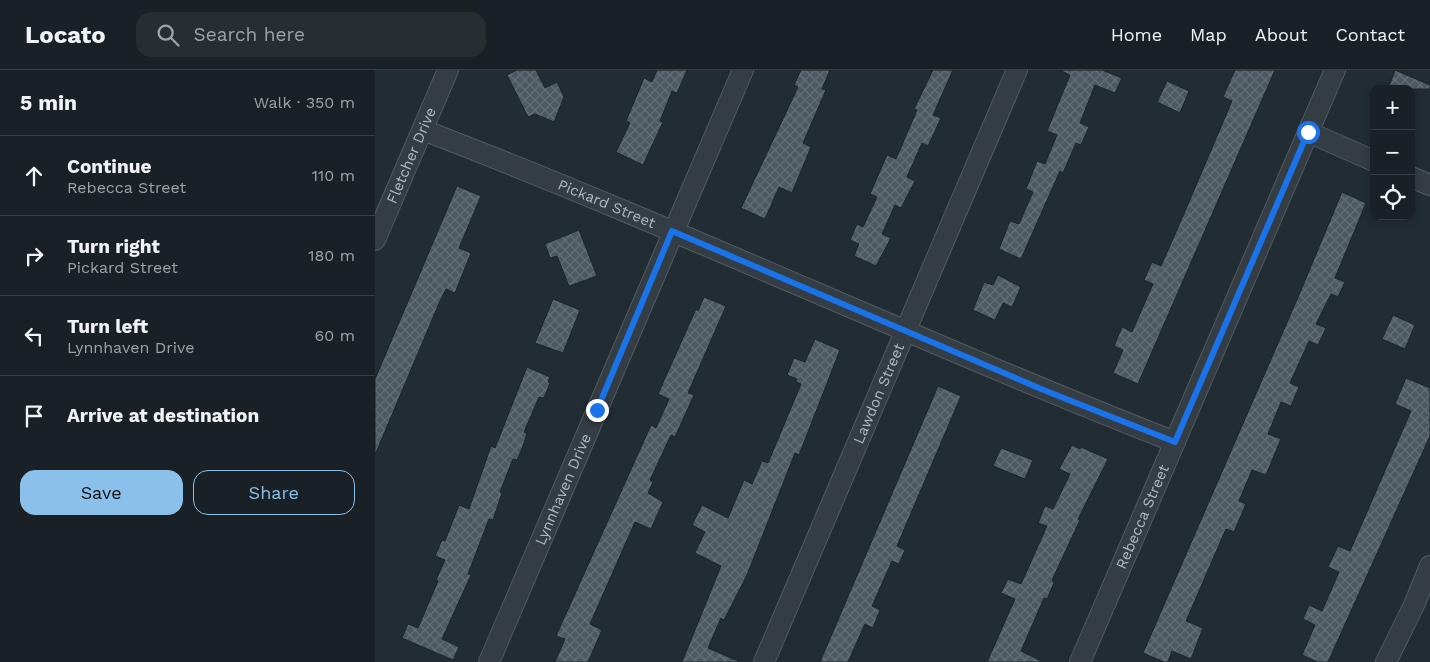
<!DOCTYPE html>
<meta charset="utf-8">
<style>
:root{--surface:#192126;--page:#262e32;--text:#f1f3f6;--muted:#9fa3a7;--line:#373e43;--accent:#8ac0ea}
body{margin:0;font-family:"Work Sans",sans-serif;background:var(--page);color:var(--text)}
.controls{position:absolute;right:15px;top:15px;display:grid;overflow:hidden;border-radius:10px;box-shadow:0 2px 8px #0003}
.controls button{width:45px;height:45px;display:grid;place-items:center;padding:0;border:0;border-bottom:1px solid var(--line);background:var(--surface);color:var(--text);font:25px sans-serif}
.stop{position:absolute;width:15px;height:15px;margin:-11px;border:4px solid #1a73e8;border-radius:50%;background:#fff}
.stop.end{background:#1a73e8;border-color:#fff;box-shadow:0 1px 5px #0008}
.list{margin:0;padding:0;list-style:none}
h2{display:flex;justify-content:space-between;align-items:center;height:65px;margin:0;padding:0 20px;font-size:21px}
h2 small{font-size:16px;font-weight:400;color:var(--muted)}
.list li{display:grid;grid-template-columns:32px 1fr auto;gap:15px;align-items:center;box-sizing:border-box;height:80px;padding:0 20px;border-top:1px solid var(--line)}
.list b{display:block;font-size:19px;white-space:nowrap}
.list p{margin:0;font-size:16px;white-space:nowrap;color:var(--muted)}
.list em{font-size:16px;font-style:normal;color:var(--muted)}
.actions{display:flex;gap:10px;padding:15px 20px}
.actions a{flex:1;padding:11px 0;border:1px solid var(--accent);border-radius:15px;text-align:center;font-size:18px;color:var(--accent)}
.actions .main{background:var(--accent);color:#111}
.icon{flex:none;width:28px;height:28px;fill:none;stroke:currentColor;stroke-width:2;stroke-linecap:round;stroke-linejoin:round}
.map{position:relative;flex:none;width:1055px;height:592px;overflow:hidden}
header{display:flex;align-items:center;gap:30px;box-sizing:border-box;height:70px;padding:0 25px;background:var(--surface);border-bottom:1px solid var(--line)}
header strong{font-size:24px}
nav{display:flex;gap:28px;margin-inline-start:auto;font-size:18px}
.search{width:350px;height:45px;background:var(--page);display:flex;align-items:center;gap:12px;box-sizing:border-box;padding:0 18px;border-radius:15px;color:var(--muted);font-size:19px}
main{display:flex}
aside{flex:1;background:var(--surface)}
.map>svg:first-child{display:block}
.building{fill:url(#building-cross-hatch);stroke:#1c242a}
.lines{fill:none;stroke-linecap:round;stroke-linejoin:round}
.minor-casing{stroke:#525b62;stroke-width:22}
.minor{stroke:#343d44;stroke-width:20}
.route{stroke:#1a73e8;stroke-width:6}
.labels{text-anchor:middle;stroke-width:4;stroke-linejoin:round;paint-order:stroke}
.street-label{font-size:15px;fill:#aeb9c1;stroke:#1a2228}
</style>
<header>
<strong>Locato</strong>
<div class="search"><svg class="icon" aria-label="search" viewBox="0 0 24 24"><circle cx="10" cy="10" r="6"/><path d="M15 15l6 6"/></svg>Search here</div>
<nav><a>Home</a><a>Map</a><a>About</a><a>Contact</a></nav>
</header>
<main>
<aside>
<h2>5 min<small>Walk · 350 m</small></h2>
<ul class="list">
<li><svg class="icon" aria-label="ahead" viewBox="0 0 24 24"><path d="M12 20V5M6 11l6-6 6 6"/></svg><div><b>Continue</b><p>Rebecca Street</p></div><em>110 m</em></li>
<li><svg class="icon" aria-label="right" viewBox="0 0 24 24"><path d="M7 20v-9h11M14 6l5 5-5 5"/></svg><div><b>Turn right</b><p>Pickard Street</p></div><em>180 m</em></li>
<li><svg class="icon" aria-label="left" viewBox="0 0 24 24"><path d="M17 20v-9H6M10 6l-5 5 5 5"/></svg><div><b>Turn left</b><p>Lynnhaven Drive</p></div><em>60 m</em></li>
<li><svg class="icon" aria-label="arrive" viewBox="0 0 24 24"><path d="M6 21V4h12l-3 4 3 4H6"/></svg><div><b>Arrive at destination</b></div></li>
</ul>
<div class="actions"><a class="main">Save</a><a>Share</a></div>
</aside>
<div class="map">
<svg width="1055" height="592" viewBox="0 0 1055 592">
<defs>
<pattern id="building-cross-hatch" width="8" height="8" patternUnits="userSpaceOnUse" patternTransform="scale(1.25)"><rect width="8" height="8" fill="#4c5961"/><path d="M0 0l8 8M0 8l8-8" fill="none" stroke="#636f76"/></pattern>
</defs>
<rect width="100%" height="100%" fill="#212c33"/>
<!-- building -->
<g class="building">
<polygon points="142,0 161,0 170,18 182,12 189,27 179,52 160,44 153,47 132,5"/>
<polygon points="282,0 312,0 302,23 297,21 285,51 288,52 268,95 241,82 255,53 251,51 269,8 277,12"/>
<polygon points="426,0 455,0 447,19 451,20 428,73 436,77 417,123 404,117 390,149 366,138 423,17 419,15"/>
<polygon points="558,0 578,0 558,45 566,48 553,76 547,73 532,107 540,111 526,138 520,135 507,164 516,168 501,196 479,186 484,174 475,170 482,154 488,157 502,127 495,124 512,85 521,89 542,40 539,39"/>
<polygon points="685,0 727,0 747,8 740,23 720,15 705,53 714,57 706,75 701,73 688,103 685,101 646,189 624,179 635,151 644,154 658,122 651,119 662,91 670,94 682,65 672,61 695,5"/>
<polygon points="860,0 900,0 763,314 738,303 748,280 739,276 747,257 757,262 778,214 769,210 777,192 786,196 808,146 857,31 848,27"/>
<polygon points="1020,0 1055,15 1055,19 1013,19"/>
<polygon points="792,11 814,21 805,43 782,32"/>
<polygon points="82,116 106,126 84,178 96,183 80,223 71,219 65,231 0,385 0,309"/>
<polygon points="967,122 991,133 960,208 970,212 963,227 956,224 941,254 951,258 943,275 934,271 915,313 924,317 916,336 906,332 893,364 906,369 891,405 877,400 864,431 871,434 859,462 851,459 811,551 828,558 816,589 797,581 793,592 789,592 768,583 924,225"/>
<polygon points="204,160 222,206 194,216 182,186 175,188 170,174"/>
<polygon points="623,205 646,217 637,237 628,233 620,250 598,240 609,212 618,215"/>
<polygon points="329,227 351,236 313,323 319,325 300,367 296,365 275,410 278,412 273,423 288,432 276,459 260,452 215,554 227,560 213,592 180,592 190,569 181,566 276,355 281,358 294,329 283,324 321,239 323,241"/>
<polygon points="178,229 205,240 188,283 160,273"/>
<polygon points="1018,245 1040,255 1030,279 1007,269"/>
<polygon points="440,269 465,280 424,385 420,383 372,505 349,550 346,548 333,578 365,592 307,592 346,496 320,483 330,462 317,455 327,435 353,448 369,410 377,414 387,391 393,393 426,314 421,312 422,309 412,305 419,288 430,292"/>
<polygon points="152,297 175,307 173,312 175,313 169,328 164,327 149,362 152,363 148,376 142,390 138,389 125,422 127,423 118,450 114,449 93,504 96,505 67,569 84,577 78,590 27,568 33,554 43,558 63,511 61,510 70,490 60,486 67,470 70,471 84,435 94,439 116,376 120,378"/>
<polygon points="1031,308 1055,318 1055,366 953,592 943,592 927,585 940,555 928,549 934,535 947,541 964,502 953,497 963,476 975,481 1036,341 1020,334"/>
<polygon points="563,316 586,326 522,476 530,480 524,494 517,491 497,536 505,540 498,558 490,554 473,592 445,592"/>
<polygon points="697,375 705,379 706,377 733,389 703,449 705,450 677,510 679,513 672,529 669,528 646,581 668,592 612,592 640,529 626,523 633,509 646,514 672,456 663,453 670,436 678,439 695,404 684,399"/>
<polygon points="626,378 658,390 650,409 618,396"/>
</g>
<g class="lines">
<defs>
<g id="minor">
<path id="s1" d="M48 60C301 157 547 273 800 372"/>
<polyline points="933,62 999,91"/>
<polyline points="1036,107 1055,115"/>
<path id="s2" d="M0 170 73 0"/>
<path id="s3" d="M114 592 368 0"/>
<path id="s4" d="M389 592 642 0"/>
<path id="s5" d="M705 592 960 0"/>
<polyline points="1011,592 1039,535 1055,496"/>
</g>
</defs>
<!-- minor casing -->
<use href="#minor" class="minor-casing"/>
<!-- minor -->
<use href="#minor" class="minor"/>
</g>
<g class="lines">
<!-- route -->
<polyline class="route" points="222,340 297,161 671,321 800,372 933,62"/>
</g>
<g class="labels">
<!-- street labels -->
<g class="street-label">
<text dy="5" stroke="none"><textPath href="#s2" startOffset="92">Fletcher Drive</textPath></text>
<text dy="5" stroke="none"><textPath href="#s1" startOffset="198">Pickard Street</textPath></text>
<text dy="5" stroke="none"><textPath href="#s4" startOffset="292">Lawdon Street</textPath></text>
<text dy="5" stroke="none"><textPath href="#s3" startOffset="188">Lynnhaven Drive</textPath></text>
<text dy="5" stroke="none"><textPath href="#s5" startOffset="158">Rebecca Street</textPath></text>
</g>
</g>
</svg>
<div class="controls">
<button>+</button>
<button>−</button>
<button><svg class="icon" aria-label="locate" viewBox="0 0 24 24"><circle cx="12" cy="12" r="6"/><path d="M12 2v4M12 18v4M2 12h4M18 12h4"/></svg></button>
</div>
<div class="stop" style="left:933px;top:62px"></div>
<div class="stop end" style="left:222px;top:340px"></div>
</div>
</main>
